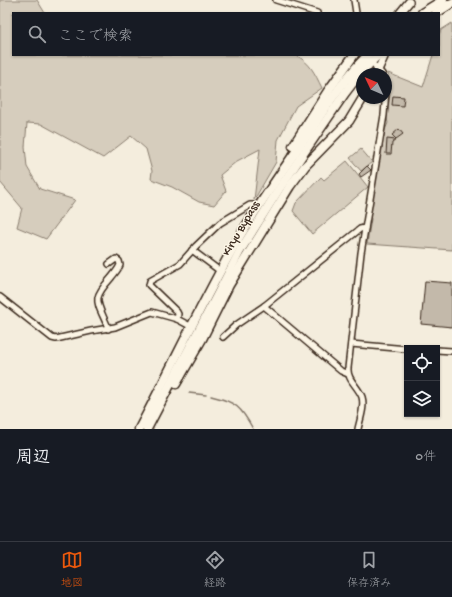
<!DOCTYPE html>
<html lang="ja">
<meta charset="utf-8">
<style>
:root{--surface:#171b24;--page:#20242c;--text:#f1f3f6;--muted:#9ea1a6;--line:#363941;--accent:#ea580c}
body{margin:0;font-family:"Gochi Hand","Klee One",sans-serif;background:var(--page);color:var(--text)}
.controls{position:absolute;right:12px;bottom:12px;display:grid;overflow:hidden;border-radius:0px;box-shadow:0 1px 3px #0004}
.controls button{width:36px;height:36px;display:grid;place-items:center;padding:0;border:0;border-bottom:1px solid var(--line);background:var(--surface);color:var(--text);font:20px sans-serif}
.compass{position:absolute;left:356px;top:68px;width:36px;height:36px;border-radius:50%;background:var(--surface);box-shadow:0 1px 3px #0004;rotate:314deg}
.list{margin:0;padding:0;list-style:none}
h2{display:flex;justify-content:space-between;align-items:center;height:52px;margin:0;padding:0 16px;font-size:17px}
h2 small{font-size:13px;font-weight:400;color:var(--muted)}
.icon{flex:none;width:22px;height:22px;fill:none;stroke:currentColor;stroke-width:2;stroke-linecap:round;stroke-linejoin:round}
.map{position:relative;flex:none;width:452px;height:429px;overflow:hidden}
.search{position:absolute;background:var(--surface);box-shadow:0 1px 3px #0004;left:12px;right:12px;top:12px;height:44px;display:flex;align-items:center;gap:10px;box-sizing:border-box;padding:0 14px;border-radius:0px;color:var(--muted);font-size:15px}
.sheet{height:112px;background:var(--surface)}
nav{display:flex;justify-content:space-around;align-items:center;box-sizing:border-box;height:56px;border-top:1px solid var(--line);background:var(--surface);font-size:11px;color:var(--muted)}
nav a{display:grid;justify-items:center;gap:2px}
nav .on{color:var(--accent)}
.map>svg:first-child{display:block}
.green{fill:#d6cdbd;stroke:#887c6e}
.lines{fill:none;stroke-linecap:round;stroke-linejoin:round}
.stream{stroke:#817466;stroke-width:1.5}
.building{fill:#c3b9aa;stroke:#3b2a1e}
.minor-casing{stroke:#3b2a1e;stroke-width:8}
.secondary-casing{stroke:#3b2a1e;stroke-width:10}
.trunk-casing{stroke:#3b2a1e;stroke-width:11}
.minor{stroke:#fcf5e5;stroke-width:5}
.secondary{stroke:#fcf5e5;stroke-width:7}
.trunk{stroke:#fcf5e5;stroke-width:8}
.labels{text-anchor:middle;stroke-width:3;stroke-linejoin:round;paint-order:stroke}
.street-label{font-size:12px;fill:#3b2a1e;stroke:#fcf5e5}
</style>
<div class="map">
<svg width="452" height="429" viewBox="0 0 452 429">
<rect width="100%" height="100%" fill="#f4eddd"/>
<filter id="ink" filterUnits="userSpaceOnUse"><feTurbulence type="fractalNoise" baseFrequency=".025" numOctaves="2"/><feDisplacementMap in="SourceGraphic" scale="8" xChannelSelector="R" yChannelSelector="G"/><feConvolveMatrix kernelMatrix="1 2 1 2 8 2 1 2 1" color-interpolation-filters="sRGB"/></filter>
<g filter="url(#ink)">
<!-- green -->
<g class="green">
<path d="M0 0H37L45 13H13V55H296C311 64 314 72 322 88L296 106 278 140 276 162 254 200 260 149 237 161 220 175 226 191 214 205 199 202 172 187 151 179 152 171 146 149 131 136 103 158 41 124 27 123 25 147 27 167 40 189 75 200 46 239 17 227 22 208 0 182Z"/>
<polygon points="452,23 452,250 367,244 371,219 370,216 385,130 388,123 387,118 390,93 388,73 423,87 433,55 439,55 439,35 441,30"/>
<polygon points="361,149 372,162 361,171 350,158"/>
<polygon points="347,161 368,187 312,234 293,211 296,203 321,177 324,180"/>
</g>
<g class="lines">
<!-- stream -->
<g class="stream">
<polyline points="189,393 206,395"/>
<path d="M211 396C236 402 241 407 253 429"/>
</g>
</g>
<!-- building -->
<g class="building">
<polygon points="393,96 404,97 403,106 392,105"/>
<polygon points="399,129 403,134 396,139 392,135"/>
<polygon points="387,139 396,140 392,143 391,154 386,154"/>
<polygon points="367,166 371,170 361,177 359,174"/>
<polygon points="425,281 452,283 452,327 421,324"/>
</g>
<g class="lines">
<defs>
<g id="minor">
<polyline points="276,0 317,13"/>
<polyline points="354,0 356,13"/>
<polyline points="375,66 382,74"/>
<polyline points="192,250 220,271"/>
<polyline points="0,297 52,338 56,339 91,331 115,327 152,312 177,319 192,327"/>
<polyline points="264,306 341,371 348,374"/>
<polyline points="177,319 178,314 177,312 149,285 150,281 180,264 196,246 220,223 250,205 254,205 258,207"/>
<path d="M108 329 107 325C96 300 92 299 111 278 114 274 118 270 120 265L119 261 116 259 109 264"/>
<polyline points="223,337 236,325 264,306 360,229 365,228"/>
<polyline points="351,344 407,349"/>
<polyline points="437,350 452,351"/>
<path d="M358 429C360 419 365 407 362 397 358 386 347 380 348 368L361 253 384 115 386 90"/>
</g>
<g id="secondary">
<polyline points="400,13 409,2"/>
<polyline points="378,70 384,57"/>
</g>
<g id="trunk">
<polyline points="422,13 443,0"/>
<polyline points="436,13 452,3"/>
<polyline points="376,74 378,70"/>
<polyline points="293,146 328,91 354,55"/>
<polyline points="176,384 202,339 229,285 290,186 305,166 349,121 363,98"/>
<path d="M139 429C172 367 202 302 237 241 258 205 282 171 306 137 325 109 343 79 368 55"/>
<polyline points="147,429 240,251 279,189 345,93 358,76 378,55"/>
</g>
</defs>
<!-- minor casing -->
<use href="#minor" class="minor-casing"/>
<!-- secondary casing -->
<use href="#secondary" class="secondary-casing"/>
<!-- trunk casing -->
<use href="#trunk" class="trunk-casing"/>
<!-- minor -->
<use href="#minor" class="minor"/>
<!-- secondary -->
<use href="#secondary" class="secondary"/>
<!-- trunk -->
<use href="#trunk" class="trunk"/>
</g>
</g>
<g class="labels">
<!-- street labels -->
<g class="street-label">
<text transform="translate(240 228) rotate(-59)" y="4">Kiryu Bypass</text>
</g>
</g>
</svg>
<div class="controls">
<button><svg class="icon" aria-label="locate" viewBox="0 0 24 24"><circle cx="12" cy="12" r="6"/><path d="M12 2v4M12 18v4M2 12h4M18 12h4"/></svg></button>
<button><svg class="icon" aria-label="layers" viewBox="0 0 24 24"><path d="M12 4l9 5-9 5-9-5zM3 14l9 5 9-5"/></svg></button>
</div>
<svg class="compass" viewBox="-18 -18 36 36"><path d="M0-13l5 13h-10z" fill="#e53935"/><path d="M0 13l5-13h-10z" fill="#9ea1a6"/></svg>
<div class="search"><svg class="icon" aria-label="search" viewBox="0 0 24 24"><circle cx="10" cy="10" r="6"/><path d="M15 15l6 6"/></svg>ここで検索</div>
</div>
<section class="sheet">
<h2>周辺<small>0件</small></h2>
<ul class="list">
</ul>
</section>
<nav>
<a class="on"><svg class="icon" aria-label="map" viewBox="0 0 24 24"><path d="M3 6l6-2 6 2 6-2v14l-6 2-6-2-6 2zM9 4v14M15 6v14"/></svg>地図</a>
<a><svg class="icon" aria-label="directions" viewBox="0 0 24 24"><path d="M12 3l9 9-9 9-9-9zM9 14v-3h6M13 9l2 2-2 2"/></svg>経路</a>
<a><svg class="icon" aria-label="saved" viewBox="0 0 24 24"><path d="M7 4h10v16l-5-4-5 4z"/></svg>保存済み</a>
</nav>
